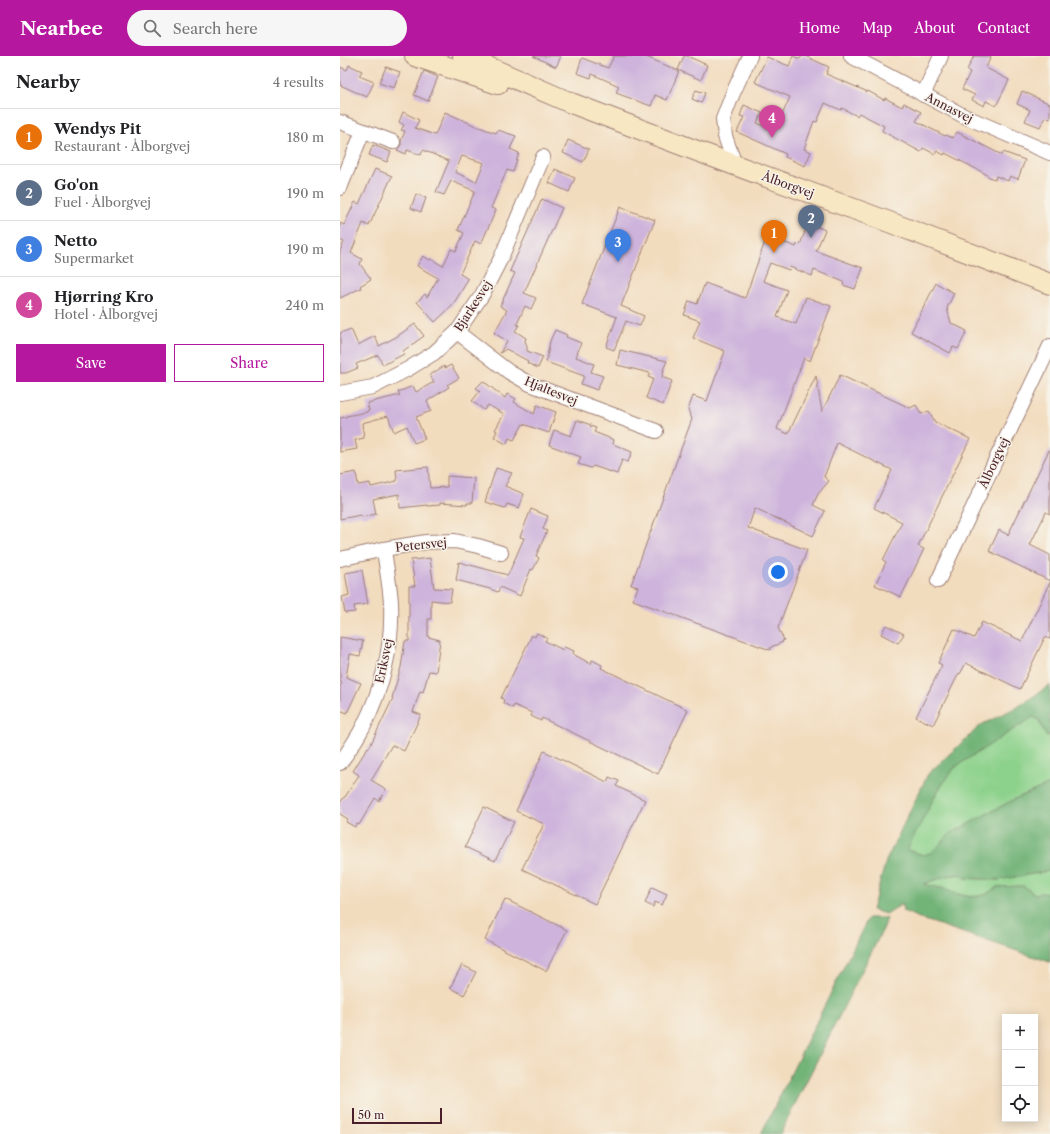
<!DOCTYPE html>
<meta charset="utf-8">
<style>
:root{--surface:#fff;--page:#f6f6f6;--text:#202124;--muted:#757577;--line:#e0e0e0;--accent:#b5179e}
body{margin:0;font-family:"Libre Caslon Text",serif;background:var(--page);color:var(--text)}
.controls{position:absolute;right:12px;bottom:12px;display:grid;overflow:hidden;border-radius:0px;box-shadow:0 2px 10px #0003}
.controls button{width:36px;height:36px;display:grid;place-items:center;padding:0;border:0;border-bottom:1px solid var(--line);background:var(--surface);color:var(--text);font:20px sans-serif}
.scale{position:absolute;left:12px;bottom:10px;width:90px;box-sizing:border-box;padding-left:4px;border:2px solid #4a1f2b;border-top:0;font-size:11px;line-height:14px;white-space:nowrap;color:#4a1f2b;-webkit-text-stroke:3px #f7f3e8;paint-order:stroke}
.you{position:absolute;left:438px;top:516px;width:14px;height:14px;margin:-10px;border:3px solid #fff;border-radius:50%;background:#1a73e8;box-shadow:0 0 0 6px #1a73e833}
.badge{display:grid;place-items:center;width:26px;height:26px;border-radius:50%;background:var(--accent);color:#fff;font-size:13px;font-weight:700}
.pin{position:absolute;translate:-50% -33px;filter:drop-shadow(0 1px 2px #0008)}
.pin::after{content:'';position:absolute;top:21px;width:14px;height:12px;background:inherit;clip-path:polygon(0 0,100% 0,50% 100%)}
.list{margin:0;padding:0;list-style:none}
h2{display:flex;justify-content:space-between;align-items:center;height:52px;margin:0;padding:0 16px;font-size:17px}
h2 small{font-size:13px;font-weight:400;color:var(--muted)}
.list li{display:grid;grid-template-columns:26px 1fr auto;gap:12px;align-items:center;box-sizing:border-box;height:56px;padding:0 16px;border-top:1px solid var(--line)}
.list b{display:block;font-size:15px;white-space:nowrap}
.list p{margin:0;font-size:13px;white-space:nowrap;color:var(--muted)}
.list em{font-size:13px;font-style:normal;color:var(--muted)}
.actions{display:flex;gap:8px;padding:12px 16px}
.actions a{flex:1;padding:9px 0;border:1px solid var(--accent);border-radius:0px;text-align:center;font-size:14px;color:var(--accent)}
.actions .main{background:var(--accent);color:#fff}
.icon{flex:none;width:22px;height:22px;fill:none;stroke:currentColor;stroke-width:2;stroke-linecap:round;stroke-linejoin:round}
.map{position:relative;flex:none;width:710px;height:1078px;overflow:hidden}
header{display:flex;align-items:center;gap:24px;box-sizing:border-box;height:56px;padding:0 20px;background:var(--accent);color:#fff}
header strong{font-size:19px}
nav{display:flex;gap:22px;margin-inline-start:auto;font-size:14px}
.search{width:280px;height:36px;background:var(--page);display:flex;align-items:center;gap:10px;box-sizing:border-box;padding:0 14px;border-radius:22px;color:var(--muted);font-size:15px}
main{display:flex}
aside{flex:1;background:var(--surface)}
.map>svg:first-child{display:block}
.green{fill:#8dd28c;stroke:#6c785c}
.forest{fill:#72b478;stroke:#5e6a52}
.building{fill:#ceb4dc;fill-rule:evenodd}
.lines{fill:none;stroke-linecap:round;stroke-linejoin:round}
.minor-casing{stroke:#9e7e74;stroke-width:16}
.secondary-casing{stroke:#9e7e74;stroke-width:22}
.minor{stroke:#fff;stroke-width:14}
.secondary{stroke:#f8e7c3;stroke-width:20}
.labels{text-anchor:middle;stroke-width:3;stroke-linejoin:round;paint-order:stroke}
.street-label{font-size:12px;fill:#4a1f2b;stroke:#f7f3e8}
</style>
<header>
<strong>Nearbee</strong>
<div class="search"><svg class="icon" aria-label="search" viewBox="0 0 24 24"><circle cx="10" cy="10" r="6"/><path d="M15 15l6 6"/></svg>Search here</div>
<nav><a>Home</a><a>Map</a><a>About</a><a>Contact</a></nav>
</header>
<main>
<aside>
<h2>Nearby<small>4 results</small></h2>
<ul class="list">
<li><span class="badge" style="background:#e8710a">1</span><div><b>Wendys Pit</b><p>Restaurant · Ålborgvej</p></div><em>180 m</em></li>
<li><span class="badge" style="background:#5c6f8a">2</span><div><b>Go'on</b><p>Fuel · Ålborgvej</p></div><em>190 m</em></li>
<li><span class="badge" style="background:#3f7fe0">3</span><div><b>Netto</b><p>Supermarket</p></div><em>190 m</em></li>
<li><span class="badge" style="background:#d1479c">4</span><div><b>Hjørring Kro</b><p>Hotel · Ålborgvej</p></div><em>240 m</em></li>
</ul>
<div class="actions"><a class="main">Save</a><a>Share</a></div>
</aside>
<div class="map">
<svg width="710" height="1078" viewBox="0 0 710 1078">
<rect width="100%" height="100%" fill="#f7f3e8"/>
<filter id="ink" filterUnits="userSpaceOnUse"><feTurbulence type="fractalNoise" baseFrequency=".025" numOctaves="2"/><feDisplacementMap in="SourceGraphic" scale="8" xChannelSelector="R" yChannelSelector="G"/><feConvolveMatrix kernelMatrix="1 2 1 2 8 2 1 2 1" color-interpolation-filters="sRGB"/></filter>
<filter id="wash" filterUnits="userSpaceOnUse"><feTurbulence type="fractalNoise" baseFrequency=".012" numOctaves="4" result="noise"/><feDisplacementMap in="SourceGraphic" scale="16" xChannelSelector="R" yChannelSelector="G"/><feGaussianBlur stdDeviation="0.9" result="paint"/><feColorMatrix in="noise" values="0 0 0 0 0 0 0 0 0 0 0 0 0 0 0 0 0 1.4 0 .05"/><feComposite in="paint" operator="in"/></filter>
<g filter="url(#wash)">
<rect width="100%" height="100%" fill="#f2dcbe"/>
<!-- green -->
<g class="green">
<polygon points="693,660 699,664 706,680 710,679 710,728 675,743 611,777 591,797 583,799 566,794 597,736 615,711"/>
<polygon points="710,815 710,836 695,838 683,830 657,831 645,839 630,841 614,837 605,833 582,828 607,820 622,818 625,822 658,824"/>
</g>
<!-- forest -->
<g class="forest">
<polygon points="710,629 710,679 706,680 699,664 693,661 615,711 597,736 567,794 583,799 591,797 611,777 675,743 710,728 710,815 658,824 625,822 621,818 607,820 583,828 605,833 614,837 630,841 645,839 657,831 683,830 695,838 710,836 710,906 582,863 563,855 562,848 546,858 532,854 546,805 588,718 641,669 679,650"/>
<polygon points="528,862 547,862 544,871 440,1078 421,1078"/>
</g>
<g id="blocks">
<!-- building -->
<g class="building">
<polygon points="193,0 221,0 216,11"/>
<polygon points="274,0 304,0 339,15 327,44 315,39 311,50 276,37 279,30 252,18 251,22 237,17 242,2 268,12"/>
<polygon points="344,0 347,0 367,9 361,24 338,14"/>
<polygon points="453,0 460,3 462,0 465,0 489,11 486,18 528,36 528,35 544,44 545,42 562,51 564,47 581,56 576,65 605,80 606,79 613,82 617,76 662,99 663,96 685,104 678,123 670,120 668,125 656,120 655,124 646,119 646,118 605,97 604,99 597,95 595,98 583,92 581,96 542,75 544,70 519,57 517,60 502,52 501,54 485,47 477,66 474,65 464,93 471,96 465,110 445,101 446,98 397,76 404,61 400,60 404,49 422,57 417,67 435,75 450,41 415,26 427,1 449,10"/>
<polygon points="634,0 651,0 646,12 669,24 656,50 646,45 644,50 632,44 635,39 622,33 630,16 627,14"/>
<polygon points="9,9 22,15 19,20 34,26 27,41 0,29 0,11 7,14"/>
<polygon points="46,11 60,16 54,32 39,27"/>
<polygon points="84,15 98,21 88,45 74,39"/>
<polygon points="356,34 365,37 361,47 352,43"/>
<polygon points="682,35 710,48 710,63 705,61 700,71 685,65 690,54 677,48"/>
<path d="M63 56 79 64 75 72 95 79 105 56 136 70 156 77 158 74 176 80 170 93 179 97 173 116 167 114 151 152 156 154 141 188 135 185 120 218 128 223 125 228V229L112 250 95 266 77 246 85 238 87 241 98 222 77 210 83 200 90 204 91 203 103 210 111 193 116 195 124 177 118 174 135 135 111 125 104 139 96 136 109 105 83 94 81 99 67 94 66 98 57 94 61 89V85L65 75 61 74 64 69 59 66ZM122 100 144 107 136 126 115 116Z"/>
<polygon points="228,84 249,93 243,106 223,97"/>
<polygon points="33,89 51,96 47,106 29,99"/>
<polygon points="35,113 52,120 29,170 23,167 11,197 22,203 20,208 31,223 20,230 21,232 0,242 0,195 4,186 0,184 0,167 4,169 15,146 19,148"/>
<polygon points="215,113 235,122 229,136 209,127"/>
<polygon points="76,138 86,142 81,156 71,152"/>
<polygon points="202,143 222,152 184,237 196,242 191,253 185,250 177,268 179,269 175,275 186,282 185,285 187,290 187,295 203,301 198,312 187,307 188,305 166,293 160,297 167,285 154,277 167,254 160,250 175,217 170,215"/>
<polygon points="280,151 315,164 281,250 304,260 300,270 286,265 274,294 266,291 277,261 242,248"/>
<polygon points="468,167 485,174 476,195 523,212 515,233 503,229 504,226 474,214 472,220 450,211 449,214 430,207 423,225 447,234 437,261 456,268 466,241 491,250 470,305 464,302 437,373 448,378 476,320 482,356 500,319 570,352 576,349 581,358 589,355 595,366 630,383 578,490 584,493 561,541 535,529 546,506 543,504 562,466 534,452 552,414 497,387 484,421 489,425 478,438 473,449 485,455 473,480 415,452 408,472 467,494 438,572 444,584 442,585 443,586 431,591 430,594 293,544 298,531 291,529 352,363 348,354 353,340 367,345 385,295 353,282 360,265 344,259 349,245 357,248 365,227 405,242 427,180 456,191 457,188 460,189"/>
<polygon points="596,227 614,237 607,252 611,267 627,275 618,293 613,291 610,297 571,276"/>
<polygon points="75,268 84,280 63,295 64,298 43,309 38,299 16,308 18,312 6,317 0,317 0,277 11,273 18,289 35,280 39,290 56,281"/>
<polygon points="215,274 227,279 226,281 241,287 236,301 254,308 251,316 263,320 257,334 241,328 244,320 206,306 210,285"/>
<polygon points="280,294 327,305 323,314 324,315 322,321 332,325 323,349 306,342 313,323 308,321 310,317 277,309"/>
<polygon points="111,309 119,322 107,329 109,331 87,345 91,355 76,361 85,383 74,387 67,370 54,376 48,360 22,367 24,382 15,384 17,393 0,396 0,362 6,361 6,360 27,356 27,355 29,354 27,347 60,339 58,336 73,330 76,336 94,326 90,319 104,310 105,312"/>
<polygon points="143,325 165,342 167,338 176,343 174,346 194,358 197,349 216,356 209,377 183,368 174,384 169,382 166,388 154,381 157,375 155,374 164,358 148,349 144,354 132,345 140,335 136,332"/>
<polygon points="237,364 251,369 250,370 256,372 254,376 274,384 273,388 292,396 288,406 282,404 277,418 253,410 251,412 238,408 241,401 209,389 214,374 231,380"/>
<polygon points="710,392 710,458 706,456 690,489 710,499 710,525 649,495 659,474 668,479"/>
<polygon points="88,411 90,432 107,431 107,420 134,422 132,447 127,447 127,449 100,447 100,449 87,450 87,449 60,452 59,438 33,443 36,458 22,461 21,459 0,463 0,419 16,416 18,429 30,427 31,431 57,425 56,414"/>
<polygon points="156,412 172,417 165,430 184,438 179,452 167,448 165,452 145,446"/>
<polygon points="191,453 208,460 203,473 207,475 196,500 199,502 193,514 191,513 180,540 160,531 158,536 150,533 116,524 119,506 168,519 184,482 180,481"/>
<polygon points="90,502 94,532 112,533 110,546 91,544 91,563 88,563 88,581 100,584 96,616 89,615 83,636 80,635 73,656 81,659 64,695 52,689 31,724 46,733 39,745 35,742 19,769 17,768 15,771 6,766 8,763 0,758 0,747 4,741 5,741 19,719 13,715 28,691 29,692 53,642 52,642 61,611 65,585 69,585 69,530 75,530 71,504"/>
<polygon points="22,514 28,548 14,550 15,556 5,557 2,541 9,539 5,517"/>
<polygon points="710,526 710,583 705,581 680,633 626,607 620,618 619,617 593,669 576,661 602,609 598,607 614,573 634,582 642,566 682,585"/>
<polygon points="546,569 564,578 558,587 541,578"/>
<polygon points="197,577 207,582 205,585 223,594 224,591 234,595 233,598 251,608 252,604 262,609 261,612 348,654 318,718 202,662 201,665 191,660 192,657 174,649 173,652 163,647 164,644 161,642 192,579 195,581"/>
<polygon points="0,581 23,585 20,600 10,598 6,621 21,627 7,657 0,654 0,631 2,626 0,626"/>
<polygon points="204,695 267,726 269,721 279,725 276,730 305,744 255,848 182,813 204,768 176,755"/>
<polygon points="144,751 174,766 155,805 125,791"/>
<polygon points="312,831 327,838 322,849 315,846 313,851 305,847"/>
<polygon points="165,843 227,874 206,915 145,884"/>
<polygon points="122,909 136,916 124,939 110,932"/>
</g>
</g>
</g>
<g filter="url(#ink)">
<use href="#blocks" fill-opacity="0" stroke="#9e7e74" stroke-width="1"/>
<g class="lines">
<defs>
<g id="minor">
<polyline points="511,0 624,60 710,97"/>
<polyline points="583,39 601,0"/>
<polyline points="0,66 53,86"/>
<polyline points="395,109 385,80 383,63 393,37 410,0"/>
<polyline points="0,132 23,75"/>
<polyline points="117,276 169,316 190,328 316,375"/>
<polyline points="0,337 33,331 68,313 94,297 117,276 142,239 161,202 203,101"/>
<polyline points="0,503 44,493 86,486 115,485 138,490 161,497"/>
<polyline points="598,525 710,290"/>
<path d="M0 707C8 696 16 684 23 671 42 633 53 590 51 547 50 529 46 511 44 493"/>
</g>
<g id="secondary">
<polyline points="75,0 158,28"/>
<polyline points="123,0 231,47 365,98 549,166 710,228"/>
</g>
</defs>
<!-- minor casing -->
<use href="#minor" class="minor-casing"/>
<!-- secondary casing -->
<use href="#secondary" class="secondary-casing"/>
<!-- minor -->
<use href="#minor" class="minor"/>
<!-- secondary -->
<use href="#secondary" class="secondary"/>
</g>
</g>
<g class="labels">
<!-- street labels -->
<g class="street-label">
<text transform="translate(609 52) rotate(27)" y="4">Annasvej</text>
<text transform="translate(448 129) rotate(20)" y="4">Ålborgvej</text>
<text transform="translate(133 250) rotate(-57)" y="4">Bjarkesvej</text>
<text transform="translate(211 335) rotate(22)" y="4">Hjaltesvej</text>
<text transform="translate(654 407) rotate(-65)" y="4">Ålborgvej</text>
<text transform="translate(81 489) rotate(-6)" y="4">Petersvej</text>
<text transform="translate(44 605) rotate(-78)" y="4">Eriksvej</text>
</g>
</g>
</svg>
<div class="controls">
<button>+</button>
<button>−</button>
<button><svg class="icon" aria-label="locate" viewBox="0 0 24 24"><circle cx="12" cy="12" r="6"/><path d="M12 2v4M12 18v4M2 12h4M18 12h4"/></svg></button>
</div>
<div class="scale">50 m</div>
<div class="you"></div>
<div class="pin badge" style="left:434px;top:197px;background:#e8710a">1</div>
<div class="pin badge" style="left:471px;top:182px;background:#5c6f8a">2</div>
<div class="pin badge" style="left:278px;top:206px;background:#3f7fe0">3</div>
<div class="pin badge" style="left:432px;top:82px;background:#d1479c">4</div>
</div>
</main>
